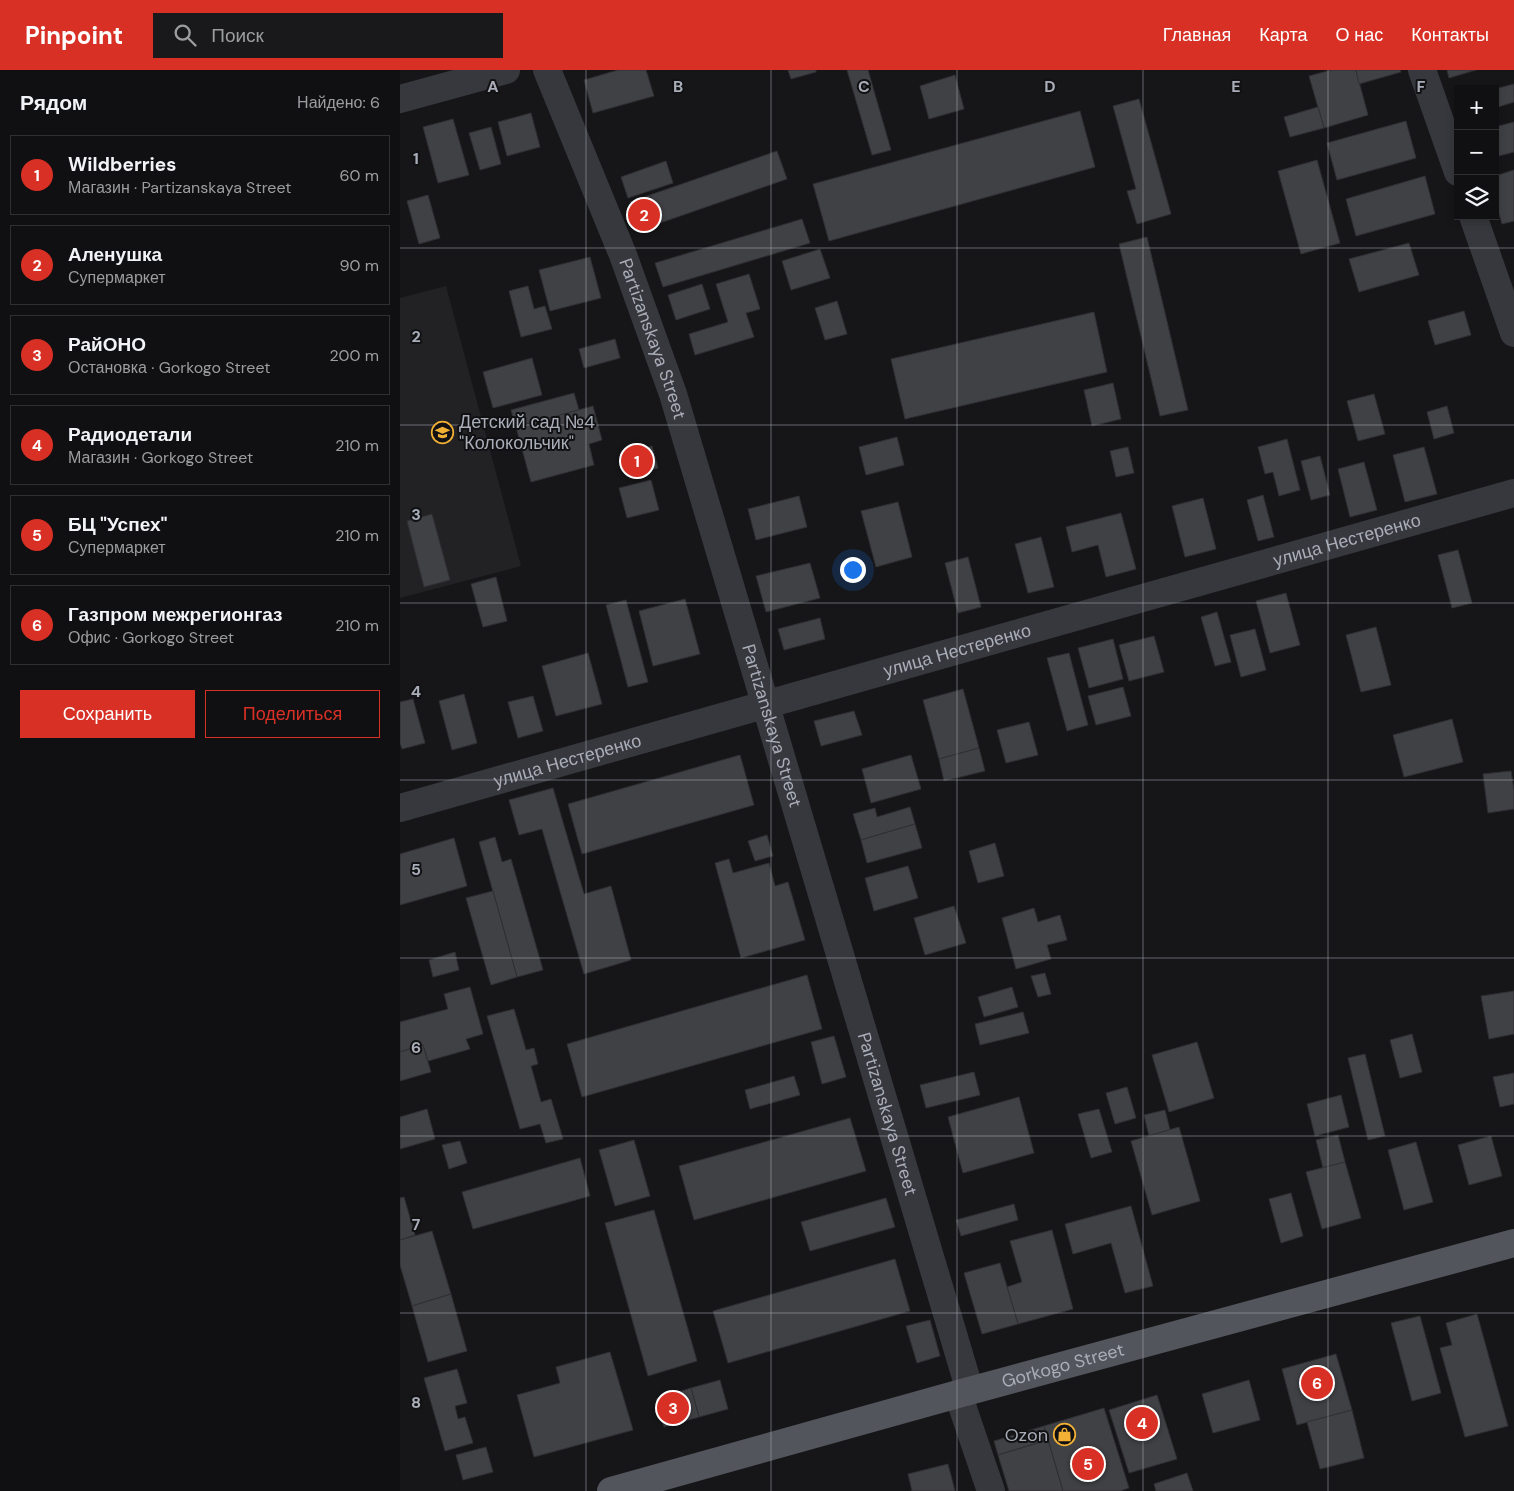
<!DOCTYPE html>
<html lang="ru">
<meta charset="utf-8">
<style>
:root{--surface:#101012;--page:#19191b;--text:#f1f3f6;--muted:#9c9d9f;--line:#303032;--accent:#d93025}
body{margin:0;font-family:"DM Sans",sans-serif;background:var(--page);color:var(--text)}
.controls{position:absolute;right:15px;top:15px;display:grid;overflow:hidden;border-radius:0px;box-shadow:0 2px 8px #0003}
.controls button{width:45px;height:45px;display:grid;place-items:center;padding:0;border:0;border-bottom:1px solid var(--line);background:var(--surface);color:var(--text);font:25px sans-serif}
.you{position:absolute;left:452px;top:499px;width:18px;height:18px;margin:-12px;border:4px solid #fff;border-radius:50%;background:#1a73e8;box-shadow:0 0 0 8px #1a73e833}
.badge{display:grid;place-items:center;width:32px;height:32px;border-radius:50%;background:var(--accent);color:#fff;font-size:16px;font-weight:700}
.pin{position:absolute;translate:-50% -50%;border:2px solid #fff;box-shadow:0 1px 5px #0006}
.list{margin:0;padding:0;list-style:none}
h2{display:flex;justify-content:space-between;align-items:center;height:65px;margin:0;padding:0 20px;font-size:21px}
h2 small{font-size:16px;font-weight:400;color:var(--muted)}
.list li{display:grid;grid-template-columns:32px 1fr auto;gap:15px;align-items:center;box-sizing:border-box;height:80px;margin:0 10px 10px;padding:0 10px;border:1px solid var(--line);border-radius:0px}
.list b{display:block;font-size:19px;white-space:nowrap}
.list p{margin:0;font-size:16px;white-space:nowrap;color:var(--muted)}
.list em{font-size:16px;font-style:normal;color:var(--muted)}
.actions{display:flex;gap:10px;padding:15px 20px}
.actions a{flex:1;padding:11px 0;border:1px solid var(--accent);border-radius:0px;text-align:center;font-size:18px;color:var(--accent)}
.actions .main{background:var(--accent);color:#fff}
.icon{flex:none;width:28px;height:28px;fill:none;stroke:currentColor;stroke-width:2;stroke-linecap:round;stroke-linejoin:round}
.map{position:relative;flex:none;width:1114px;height:1421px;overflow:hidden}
header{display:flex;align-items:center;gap:30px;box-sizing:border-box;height:70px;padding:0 25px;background:var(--accent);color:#fff}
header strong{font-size:24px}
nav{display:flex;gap:28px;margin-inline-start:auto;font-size:18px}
.search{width:350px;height:45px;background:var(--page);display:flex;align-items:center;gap:12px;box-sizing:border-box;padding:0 18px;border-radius:0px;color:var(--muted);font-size:19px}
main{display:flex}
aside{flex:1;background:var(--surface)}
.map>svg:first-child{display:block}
.built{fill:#222225}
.building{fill:#404145;stroke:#303034}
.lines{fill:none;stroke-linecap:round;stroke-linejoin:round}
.minor{stroke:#37383d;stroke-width:28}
.major{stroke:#53555c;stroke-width:28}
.grid{fill:none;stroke:#a8adb8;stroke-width:1;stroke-opacity:0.55}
.labels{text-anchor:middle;stroke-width:4;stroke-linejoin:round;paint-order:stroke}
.street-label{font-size:18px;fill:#a8adb8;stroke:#111113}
.poi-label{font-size:18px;fill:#a8adb8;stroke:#111113;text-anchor:start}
.grid-label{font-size:16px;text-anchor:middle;font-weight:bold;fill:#a8adb8;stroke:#111113;stroke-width:4;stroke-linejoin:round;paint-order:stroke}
</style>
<header>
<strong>Pinpoint</strong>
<div class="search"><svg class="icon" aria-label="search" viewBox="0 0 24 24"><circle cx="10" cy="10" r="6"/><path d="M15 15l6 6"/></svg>Поиск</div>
<nav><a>Главная</a><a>Карта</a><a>О нас</a><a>Контакты</a></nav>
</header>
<main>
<aside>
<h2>Рядом<small>Найдено: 6</small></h2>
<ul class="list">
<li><span class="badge">1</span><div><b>Wildberries</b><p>Магазин · Partizanskaya Street</p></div><em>60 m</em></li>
<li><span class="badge">2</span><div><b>Аленушка</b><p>Супермаркет</p></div><em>90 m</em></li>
<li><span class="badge">3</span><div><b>РайОНО</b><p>Остановка · Gorkogo Street</p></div><em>200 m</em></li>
<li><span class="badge">4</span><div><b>Радиодетали</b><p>Магазин · Gorkogo Street</p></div><em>210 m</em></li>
<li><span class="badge">5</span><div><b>БЦ &quot;Успех&quot;</b><p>Супермаркет</p></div><em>210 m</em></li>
<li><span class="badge">6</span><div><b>Газпром межрегионгаз</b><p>Офис · Gorkogo Street</p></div><em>210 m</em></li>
</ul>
<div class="actions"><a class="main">Сохранить</a><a>Поделиться</a></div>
</aside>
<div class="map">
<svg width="1114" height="1421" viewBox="0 0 1114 1421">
<rect width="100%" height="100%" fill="#161618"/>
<!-- built -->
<polygon class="built" points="46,216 121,496 0,528 0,228"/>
<!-- building -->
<g class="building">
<polygon points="218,0 246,0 254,26 193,43 184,10"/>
<polygon points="388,0 416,0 416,2 391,9"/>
<polygon points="447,0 468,0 491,80 472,85"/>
<polygon points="931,0 956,0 968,45 924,58 909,6"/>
<polygon points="956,0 1000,0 1001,2 959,14"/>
<polygon points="1047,0 1076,0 1049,8"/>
<polygon points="555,5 564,39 529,49 520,16"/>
<polygon points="1114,14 1114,32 1095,38 1095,19"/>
<polygon points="739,29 771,144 737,154 727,121 736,119 713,36"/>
<polygon points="918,37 924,58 890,67 884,47"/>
<polygon points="680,41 695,97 429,171 413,114"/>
<polygon points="131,43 140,77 107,86 98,52"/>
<polygon points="53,49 69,105 38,113 23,57"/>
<polygon points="1006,51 1016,88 937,110 927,73"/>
<polygon points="1114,52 1114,82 1095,87 1095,57"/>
<polygon points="91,57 101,94 80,100 69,63"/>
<polygon points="377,81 387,109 260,153 250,125"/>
<polygon points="917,90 940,173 901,184 878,101"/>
<polygon points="266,91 273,113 228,128 221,107"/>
<polygon points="1114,100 1114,151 1102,154 1095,131 1095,106"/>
<polygon points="1025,106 1035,144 956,166 946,129"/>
<polygon points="28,125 40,168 19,174 7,131"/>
<polygon points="250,125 260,153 240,159 230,132"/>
<polygon points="402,149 410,173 263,217 255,193"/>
<polygon points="747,167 788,340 760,346 719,174"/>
<polygon points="1009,173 1019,205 959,222 949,189"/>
<polygon points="420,179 430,208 391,220 382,191"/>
<polygon points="190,187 201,228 150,241 139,200"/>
<polygon points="349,204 360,239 346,243 354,267 295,285 289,264 328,252 316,214"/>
<polygon points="302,214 310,239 276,250 268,225"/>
<polygon points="128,216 134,239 145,236 152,259 121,267 109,221"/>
<polygon points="437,231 447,264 425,270 415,238"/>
<polygon points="1064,241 1071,265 1035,275 1028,251"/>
<polygon points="694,242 707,302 505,349 491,289"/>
<polygon points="215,269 220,288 184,298 179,279"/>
<polygon points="132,288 142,325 93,338 83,302"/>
<polygon points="713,313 721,349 692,356 684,320"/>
<polygon points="174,323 179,340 116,357 111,340"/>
<polygon points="974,324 985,364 958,371 947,331"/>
<polygon points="193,336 202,370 189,374 194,395 131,412 116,357"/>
<polygon points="1047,336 1054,363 1034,369 1027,342"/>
<polygon points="497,367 504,395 466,405 459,377"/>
<polygon points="887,369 900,420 879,426 873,402 865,404 858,377"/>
<polygon points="252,376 258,398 226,406 220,384"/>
<polygon points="728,377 734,403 716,407 710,381"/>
<polygon points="1024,377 1037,424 1005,432 993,385"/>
<polygon points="920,386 930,425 911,430 901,391"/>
<polygon points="964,392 977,440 950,447 938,399"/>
<polygon points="251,410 259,440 227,448 219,418"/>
<polygon points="863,425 874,467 858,471 847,430"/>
<polygon points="399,426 407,457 356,470 348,439"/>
<polygon points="803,428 816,479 785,487 772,436"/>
<polygon points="498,432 512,487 476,497 461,441"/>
<polygon points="721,443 736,499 706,507 698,475 672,482 666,457"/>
<polygon points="32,444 50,510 24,517 7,451"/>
<polygon points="641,467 654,517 628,523 615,474"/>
<polygon points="1058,480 1072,533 1052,538 1038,485"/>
<polygon points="568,487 581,537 558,543 545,493"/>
<polygon points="410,493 420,528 366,542 356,506"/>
<polygon points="96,507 107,551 83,557 71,514"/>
<polygon points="886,523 900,575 870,583 856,531"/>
<polygon points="285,529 300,584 253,596 239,541"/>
<polygon points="226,530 248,612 228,617 206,535"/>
<polygon points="817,542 831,592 815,596 801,547"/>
<polygon points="420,548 425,569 384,580 378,559"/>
<polygon points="976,557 991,615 961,622 946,565"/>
<polygon points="855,559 866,600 841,607 830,565"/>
<polygon points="754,566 764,602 729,611 719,575"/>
<polygon points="713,569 723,609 689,618 678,578"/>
<polygon points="188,583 202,634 156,646 142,596"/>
<polygon points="669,583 688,655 667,661 647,588"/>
<polygon points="723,617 731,646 696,655 688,626"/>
<polygon points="563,619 579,678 539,689 523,630"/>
<polygon points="64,624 77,673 52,680 39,631"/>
<polygon points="133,626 143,661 118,668 108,632"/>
<polygon points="13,629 25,673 2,679 0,673 0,632"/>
<polygon points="454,641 462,665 421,676 414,651"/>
<polygon points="1052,649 1063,692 1004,707 993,665"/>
<polygon points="629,652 638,685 606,693 597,660"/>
<polygon points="579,678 585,701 544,711 539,689"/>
<polygon points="340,685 354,735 182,784 168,734"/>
<polygon points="511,685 521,719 471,733 462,699"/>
<polygon points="1111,701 1114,720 1114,739 1088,743 1083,704"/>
<polygon points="153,718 184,824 211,816 231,890 184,904 142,759 119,765 109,730"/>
<polygon points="510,737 515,754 461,770 453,744 475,738 477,747"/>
<polygon points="515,754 522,778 467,793 461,770"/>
<polygon points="367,765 373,786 355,791 348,771"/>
<polygon points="95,767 102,792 111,789 143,900 117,907 79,772"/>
<polygon points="54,768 67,816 0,835 0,784"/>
<polygon points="595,773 604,806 578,813 569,781"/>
<polygon points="329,789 333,803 369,793 375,816 388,812 405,870 341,888 315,793"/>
<polygon points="508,796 518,828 474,841 465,808"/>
<polygon points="93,821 117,907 91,915 66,828"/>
<polygon points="554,836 566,873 525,885 514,848"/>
<polygon points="634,838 638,852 660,845 667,870 647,875 651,889 616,899 602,848"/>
<polygon points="55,882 59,900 33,907 29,890"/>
<polygon points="645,903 651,924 638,927 631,906"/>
<polygon points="407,905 422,959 182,1027 167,974"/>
<polygon points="70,917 83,964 66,969 70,979 28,991 23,975 0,982 0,952 48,939 44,924"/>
<polygon points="612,917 618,937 584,947 578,927"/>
<polygon points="1114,921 1114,964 1089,969 1081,926"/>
<polygon points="114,939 126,980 134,978 138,994 131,996 141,1032 151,1029 163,1069 146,1073 140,1054 120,1059 87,946"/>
<polygon points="623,942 629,963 580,975 575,954"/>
<polygon points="1012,964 1022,1002 1000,1008 990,970"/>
<polygon points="434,966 446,1007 422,1014 411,972"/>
<polygon points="797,972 814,1028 769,1042 752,985"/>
<polygon points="23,975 31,1002 0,1011 0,982"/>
<polygon points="965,984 985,1066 968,1070 948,988"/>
<polygon points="574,1002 580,1025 526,1038 520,1015"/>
<polygon points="1114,1003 1114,1034 1100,1037 1093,1007"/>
<polygon points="394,1006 400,1025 350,1039 345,1020"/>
<polygon points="727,1017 736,1048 715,1054 706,1023"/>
<polygon points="941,1025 949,1057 915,1066 907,1034"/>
<polygon points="619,1027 634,1083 563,1103 548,1047"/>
<polygon points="27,1039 35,1069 0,1079 0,1047"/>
<polygon points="699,1039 712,1082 691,1088 678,1044"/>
<polygon points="765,1040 770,1060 749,1066 744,1045"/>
<polygon points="450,1048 466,1101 294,1150 279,1096"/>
<polygon points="779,1057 800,1131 752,1145 731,1071"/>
<polygon points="938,1065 945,1092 923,1098 916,1070"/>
<polygon points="1091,1066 1102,1106 1069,1115 1058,1075"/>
<polygon points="234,1070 250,1126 215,1136 199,1080"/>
<polygon points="60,1071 67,1093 49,1099 42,1075"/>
<polygon points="1016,1072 1033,1132 1004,1140 988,1080"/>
<polygon points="180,1088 190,1126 73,1159 62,1122"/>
<polygon points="945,1092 961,1148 922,1159 906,1102"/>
<polygon points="891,1123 903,1166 881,1173 869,1129"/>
<polygon points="4,1127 15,1165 0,1170 0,1128"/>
<polygon points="486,1128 495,1157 410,1181 401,1152"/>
<polygon points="614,1134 618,1150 561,1166 556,1150"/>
<polygon points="731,1136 753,1216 725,1223 711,1173 673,1184 665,1154"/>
<polygon points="254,1140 297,1291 248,1306 205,1153"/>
<polygon points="652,1160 673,1239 618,1254 607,1217 622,1212 610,1171"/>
<polygon points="32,1161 51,1224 12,1236 0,1195 0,1170"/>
<polygon points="495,1189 510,1241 328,1293 313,1241"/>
<polygon points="600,1193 618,1254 582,1264 564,1203"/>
<polygon points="51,1224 67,1281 28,1292 12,1236"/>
<polygon points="1077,1244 1108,1356 1065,1367 1040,1278 1052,1275 1046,1253"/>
<polygon points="1020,1246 1041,1323 1012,1331 991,1253"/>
<polygon points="530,1250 540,1286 517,1293 506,1256"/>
<polygon points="210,1282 233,1360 134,1387 117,1325 160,1313 156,1297"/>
<polygon points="936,1284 952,1340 897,1355 882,1299"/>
<polygon points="57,1299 67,1333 55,1336 58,1349 65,1347 73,1373 45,1381 24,1308"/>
<polygon points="320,1310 328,1339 299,1347 291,1318"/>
<polygon points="849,1310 860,1350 813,1363 802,1324"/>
<polygon points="291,1318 299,1347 264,1357 256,1329"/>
<polygon points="757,1325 777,1389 729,1403 709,1340"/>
<polygon points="704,1338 729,1418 720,1421 663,1421 644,1356"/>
<polygon points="952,1340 964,1388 920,1399 907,1352"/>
<polygon points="644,1356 648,1370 598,1385 594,1371"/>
<polygon points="648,1370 663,1421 609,1421 598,1385"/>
<polygon points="86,1377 93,1402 63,1410 56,1385"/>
<polygon points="548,1394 555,1421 512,1421 508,1404"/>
<polygon points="787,1403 793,1421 756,1421 754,1414"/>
</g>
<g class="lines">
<!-- minor -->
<g class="minor">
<path id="s1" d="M147 0 223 185 273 324 570 1321"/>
<polyline points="1022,0 1058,102"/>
<polyline points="0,29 106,0"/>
<polyline points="1073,146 1114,263"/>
<path id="s2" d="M0 738 1114 423"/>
<polyline points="558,1324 591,1421"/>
</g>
<!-- major -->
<path class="major" id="s3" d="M211 1421 558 1324 1114 1173"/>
</g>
<!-- grid -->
<path class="grid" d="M186 0V1421M371 0V1421M557 0V1421M743 0V1421M928 0V1421M0 178H1114M0 355H1114M0 533H1114M0 710H1114M0 888H1114M0 1066H1114M0 1243H1114"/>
<!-- icons -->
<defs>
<symbol id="school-ring" viewBox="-11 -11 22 22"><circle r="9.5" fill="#111113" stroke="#f2b134" stroke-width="1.5"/><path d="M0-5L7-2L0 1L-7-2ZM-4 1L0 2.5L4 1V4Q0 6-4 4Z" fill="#f2b134"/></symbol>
<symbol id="shop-ring" viewBox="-11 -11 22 22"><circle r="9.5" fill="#111113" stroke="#f2b134" stroke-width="1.5"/><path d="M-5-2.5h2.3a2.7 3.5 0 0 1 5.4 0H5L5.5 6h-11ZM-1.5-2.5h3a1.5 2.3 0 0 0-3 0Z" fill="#f2b134"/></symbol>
</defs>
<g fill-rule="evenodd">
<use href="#school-ring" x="30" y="350" width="25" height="25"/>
<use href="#shop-ring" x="652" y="1352" width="25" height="25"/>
</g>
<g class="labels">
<!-- street labels -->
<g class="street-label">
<text dy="6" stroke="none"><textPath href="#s1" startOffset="289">Partizanskaya Street</textPath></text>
<text dy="6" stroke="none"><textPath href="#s2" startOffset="984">улица Нестеренко</textPath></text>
<text dy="6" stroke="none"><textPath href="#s2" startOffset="579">улица Нестеренко</textPath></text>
<text dy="6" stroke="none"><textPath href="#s1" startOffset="694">Partizanskaya Street</textPath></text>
<text dy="6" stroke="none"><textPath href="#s2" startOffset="174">улица Нестеренко</textPath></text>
<text dy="6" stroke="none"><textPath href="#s1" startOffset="1099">Partizanskaya Street</textPath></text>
<text dy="6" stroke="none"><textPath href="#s3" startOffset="469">Gorkogo Street</textPath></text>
</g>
<!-- poi labels -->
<g class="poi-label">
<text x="59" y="358">Детский сад №4<tspan x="59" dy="21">"Колокольчик"</tspan></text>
<text x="648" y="1371" text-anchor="end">Ozon</text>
</g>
</g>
<g class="grid-label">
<text x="93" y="22">A</text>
<text x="278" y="22">B</text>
<text x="464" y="22">C</text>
<text x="650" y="22">D</text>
<text x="836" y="22">E</text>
<text x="1021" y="22">F</text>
<text x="16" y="94">1</text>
<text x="16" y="272">2</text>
<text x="16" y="450">3</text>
<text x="16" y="627">4</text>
<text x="16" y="805">5</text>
<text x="16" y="983">6</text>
<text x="16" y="1160">7</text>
<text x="16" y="1338">8</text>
</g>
</svg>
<div class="controls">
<button>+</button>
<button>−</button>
<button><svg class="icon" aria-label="layers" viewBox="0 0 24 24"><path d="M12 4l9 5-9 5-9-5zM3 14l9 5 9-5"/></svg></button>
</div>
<div class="you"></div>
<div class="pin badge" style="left:237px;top:391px">1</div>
<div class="pin badge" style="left:244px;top:145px">2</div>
<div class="pin badge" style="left:273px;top:1338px">3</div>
<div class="pin badge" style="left:742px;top:1353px">4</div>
<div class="pin badge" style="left:688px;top:1394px">5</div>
<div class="pin badge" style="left:917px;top:1313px">6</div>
</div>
</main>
